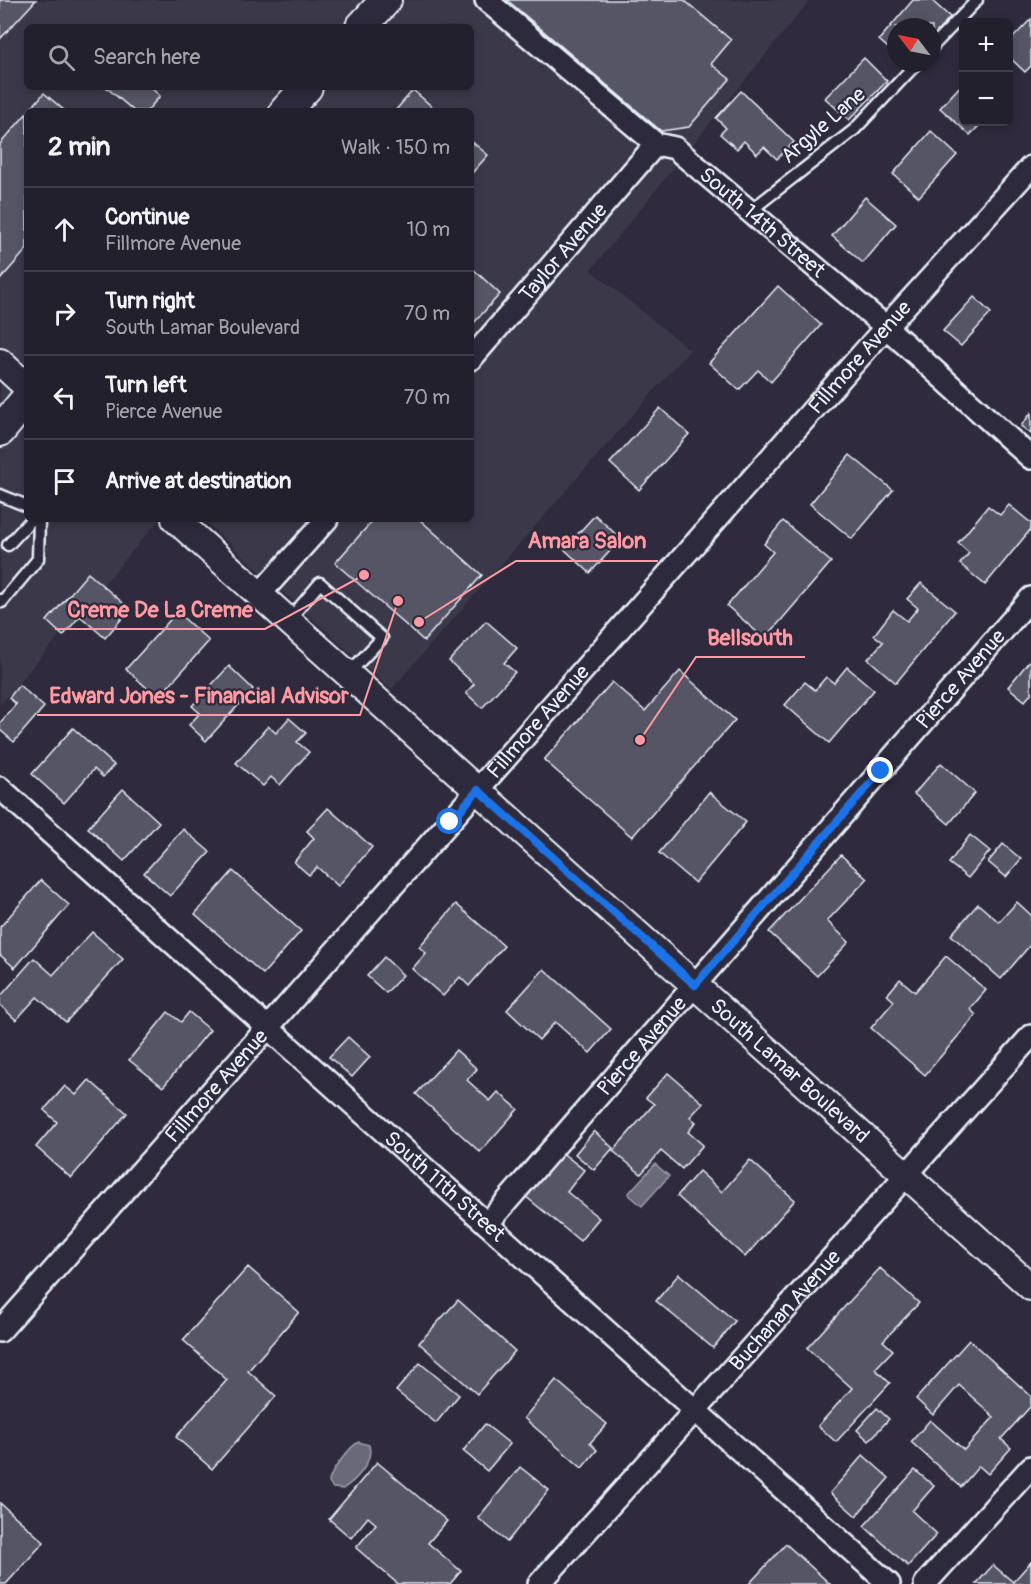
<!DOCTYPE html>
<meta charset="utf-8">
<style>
:root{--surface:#23202e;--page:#2f2d3a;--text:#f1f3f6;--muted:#a3a3aa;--line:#403e4a}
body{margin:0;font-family:Pangolin,sans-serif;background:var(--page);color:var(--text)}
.controls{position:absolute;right:18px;top:18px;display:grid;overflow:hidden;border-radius:9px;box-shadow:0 3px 9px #0003}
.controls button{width:54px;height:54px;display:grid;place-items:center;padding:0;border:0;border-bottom:2px solid var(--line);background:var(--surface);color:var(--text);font:30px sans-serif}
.compass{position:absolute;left:887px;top:18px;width:54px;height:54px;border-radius:50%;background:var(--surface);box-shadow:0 3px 9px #0003;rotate:302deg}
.stop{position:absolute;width:18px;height:18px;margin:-14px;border:4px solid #1a73e8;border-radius:50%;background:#fff}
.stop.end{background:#1a73e8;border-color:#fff;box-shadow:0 2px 6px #0008}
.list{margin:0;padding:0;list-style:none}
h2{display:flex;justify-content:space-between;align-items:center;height:78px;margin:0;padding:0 24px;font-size:26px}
h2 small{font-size:20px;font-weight:400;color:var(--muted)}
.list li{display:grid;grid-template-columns:39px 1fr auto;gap:18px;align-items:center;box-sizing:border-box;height:84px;padding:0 24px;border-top:2px solid var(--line)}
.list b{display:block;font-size:22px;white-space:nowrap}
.list p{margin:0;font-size:20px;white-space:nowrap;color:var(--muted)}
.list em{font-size:20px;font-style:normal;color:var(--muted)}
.icon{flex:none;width:33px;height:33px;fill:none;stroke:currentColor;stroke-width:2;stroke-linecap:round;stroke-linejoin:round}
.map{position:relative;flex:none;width:1031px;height:1584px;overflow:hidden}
.search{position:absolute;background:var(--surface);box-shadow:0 3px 9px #0003;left:24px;top:24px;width:450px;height:66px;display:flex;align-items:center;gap:15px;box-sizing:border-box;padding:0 21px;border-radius:9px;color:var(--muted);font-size:22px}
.panel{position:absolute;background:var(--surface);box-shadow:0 3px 9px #0003;left:24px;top:108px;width:450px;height:414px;border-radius:9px}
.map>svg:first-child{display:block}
.built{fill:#3b3749;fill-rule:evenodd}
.water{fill:#696978;stroke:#9c9fab;stroke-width:1.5}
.building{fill:#575565;stroke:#e8f1f8;stroke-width:1.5}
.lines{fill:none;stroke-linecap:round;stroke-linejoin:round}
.service-casing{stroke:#e8f1f8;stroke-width:15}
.minor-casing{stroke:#e8f1f8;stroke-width:26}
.tertiary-casing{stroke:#e8f1f8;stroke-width:30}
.secondary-casing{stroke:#e8f1f8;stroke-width:34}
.service{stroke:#2f2a3d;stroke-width:10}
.minor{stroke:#2f2a3d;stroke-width:21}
.tertiary{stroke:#2f2a3d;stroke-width:26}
.secondary{stroke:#2f2a3d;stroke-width:30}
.route{stroke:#1a73e8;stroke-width:8}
.labels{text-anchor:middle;stroke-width:4.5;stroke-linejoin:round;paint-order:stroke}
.street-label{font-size:21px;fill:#e8f1f8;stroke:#2f2a3d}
.leader{fill:none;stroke:#ff9aa2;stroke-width:2}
.callout-dot{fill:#ff9aa2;stroke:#2f2a3d;stroke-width:2}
.callout-label{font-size:22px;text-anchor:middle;font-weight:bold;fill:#ff9aa2;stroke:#2f2a3d;stroke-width:4.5;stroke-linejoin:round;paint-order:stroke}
</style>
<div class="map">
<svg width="1031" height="1584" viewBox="0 0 1031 1584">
<rect width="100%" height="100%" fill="#2f2a3d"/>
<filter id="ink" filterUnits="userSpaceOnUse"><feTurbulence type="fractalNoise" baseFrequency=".0167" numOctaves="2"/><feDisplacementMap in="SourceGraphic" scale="12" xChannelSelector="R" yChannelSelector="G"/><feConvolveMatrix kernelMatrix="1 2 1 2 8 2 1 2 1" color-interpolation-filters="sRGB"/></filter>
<g filter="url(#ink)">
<!-- built -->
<path class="built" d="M0 0H810L591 270 690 350 391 690 202 519H471V111H27V519H160L0 705ZM27 27H471V87H27Z"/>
<!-- water -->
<g class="water">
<polygon points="655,1164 669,1176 642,1206 628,1194"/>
<path d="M359 1442 369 1445C374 1462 356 1480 343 1489L333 1488 329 1483C329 1473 350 1446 359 1442Z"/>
</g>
<!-- building -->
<g class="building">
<polygon points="0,0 36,0 0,39"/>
<polygon points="507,0 684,0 731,40 711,64 730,79 689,127 661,131"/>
<polygon points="913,0 931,0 950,17 932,38 932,27 896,27 896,55 879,40"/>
<polygon points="1031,19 1031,66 1025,72 1008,56 1008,43"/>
<polygon points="864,58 887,81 849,120 825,98"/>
<polygon points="964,82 964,122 983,122 970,135 940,108"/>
<polygon points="106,87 150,87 160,96 147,111 134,111"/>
<polygon points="413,90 437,111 395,111"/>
<polygon points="741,91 794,142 777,159 764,147 757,154 744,141 737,149 720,134 726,128 716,118"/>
<polygon points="44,93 65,111 29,111"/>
<polygon points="27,113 27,249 0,280 0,144"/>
<polygon points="931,131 957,155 919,197 893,174"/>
<polygon points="471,141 488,155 471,174"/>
<polygon points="865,197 896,224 863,263 832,236"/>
<polygon points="471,267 500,294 471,326"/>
<polygon points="778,286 821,325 771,382 758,370 739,390 709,363"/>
<polygon points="974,297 991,313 961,346 943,331"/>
<polygon points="660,408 689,434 639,490 610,463"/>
<polygon points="1031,413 1031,434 1021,426"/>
<polygon points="850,455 893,490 852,539 810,504"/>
<polygon points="1009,505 1031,523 1031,529 985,585 960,564 969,553 958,543 988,506 1000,515"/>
<polygon points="595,515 621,539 590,573 564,549"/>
<polygon points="374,519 419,519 482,575 424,641 335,563"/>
<polygon points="783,521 831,562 765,639 727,606 773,552 764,544"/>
<polygon points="88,573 130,609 105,638 80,616 63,636 47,621"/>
<polygon points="921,583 955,611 896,683 868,659 883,642 874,635 893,610 907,621 918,608 907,599"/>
<polygon points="177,612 209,641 158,698 126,669"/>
<polygon points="486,621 517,648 504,663 515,672 482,708 466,693 474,684 449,661"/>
<polygon points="1031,659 1031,694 1025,701 1008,687"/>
<polygon points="229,666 253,689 206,741 189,725 200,713 192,706"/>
<polygon points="847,667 874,690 829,743 785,705 805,682 815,690 826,677 834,683"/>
<polygon points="680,671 735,720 632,837 544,760 612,682 645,711"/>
<polygon points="19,685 44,707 14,742 0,730 0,723 16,704 9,698"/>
<polygon points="289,718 306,733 297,742 309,752 280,785 271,777 263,786 236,763 268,726 276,733"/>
<polygon points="73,728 114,765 103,777 94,769 64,803 32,774"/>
<polygon points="941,763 975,793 949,824 914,794"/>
<polygon points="123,789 159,822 124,861 88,828"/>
<polygon points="709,792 746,822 695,883 659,853"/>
<polygon points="328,808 372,847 338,886 317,867 309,875 294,862 314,838 307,831"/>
<polygon points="183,829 210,852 170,896 144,873"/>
<polygon points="970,835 990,851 968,878 949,863"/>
<polygon points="1003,844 1021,859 1006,877 988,862"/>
<polygon points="841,855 867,879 827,921 849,942 817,976 769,932"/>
<polygon points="233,871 301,931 263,974 195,914"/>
<polygon points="41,880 69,905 15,968 0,955 0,927"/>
<polygon points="1017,902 1031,915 1031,944 1001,979 951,935 978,904 999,922"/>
<polygon points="456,904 504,946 469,986 460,977 443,996 412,969 426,953 419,947"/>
<polygon points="92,932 123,959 66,1022 37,997 16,1020 0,1005 0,997 34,958 53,975"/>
<polygon points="946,956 986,990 970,1009 976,1015 925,1075 871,1028 894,1001 887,995 900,979 915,992"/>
<polygon points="384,957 403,975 386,993 367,976"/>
<polygon points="544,969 611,1029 590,1053 555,1022 539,1040 507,1010"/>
<polygon points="168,1012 181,1022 189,1012 210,1030 163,1087 129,1060"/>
<polygon points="348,1037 370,1057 352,1077 329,1057"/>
<polygon points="456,1050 477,1069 467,1080 490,1101 498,1092 518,1109 480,1152 416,1094"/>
<polygon points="668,1073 703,1103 690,1117 696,1122 688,1132 703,1145 682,1169 661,1151 641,1174 613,1151 654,1104 646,1098"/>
<polygon points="89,1080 127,1113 71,1178 36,1147 57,1122 44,1110 65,1086 76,1095"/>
<polygon points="594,1131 613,1148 594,1170 575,1154"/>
<polygon points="561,1152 584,1170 567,1192 599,1218 580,1241 525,1196"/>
<polygon points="750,1160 795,1200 745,1257 677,1196 699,1171 722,1192"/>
<polygon points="248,1267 299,1312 248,1371 276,1396 212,1469 176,1437 227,1380 183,1340"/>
<polygon points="880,1268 919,1303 883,1341 893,1350 875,1369 890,1383 836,1442 818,1426 852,1388 807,1348"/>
<polygon points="679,1274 735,1321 713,1348 656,1301"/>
<polygon points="458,1300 515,1351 477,1394 419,1343"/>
<polygon points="969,1340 1031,1396 1031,1406 1001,1439 1011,1448 988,1474 979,1466 961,1487 911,1442 930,1420 964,1450 994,1417 959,1385 933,1415 916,1399"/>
<polygon points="420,1363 459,1395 436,1423 396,1391"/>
<polygon points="556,1380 607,1424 590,1443 597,1450 582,1468 524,1418"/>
<polygon points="877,1408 889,1419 869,1441 857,1430"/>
<polygon points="485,1424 510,1444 487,1471 463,1451"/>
<polygon points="863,1455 889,1478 856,1516 830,1493"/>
<polygon points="377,1462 447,1521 428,1543 461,1571 450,1584 398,1584 356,1548 376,1524 368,1517 351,1538 329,1519"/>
<polygon points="520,1467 549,1490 507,1542 478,1518"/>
<polygon points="915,1470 934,1486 912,1511 937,1534 908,1566 864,1526"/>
<polygon points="0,1503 44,1542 6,1584 0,1584"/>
<polygon points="786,1544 830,1584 749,1584"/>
<polygon points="1031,1562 1031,1584 976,1584 993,1565 1013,1582"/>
</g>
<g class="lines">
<defs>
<g id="service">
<polyline points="932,47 977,0"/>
<polyline points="750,211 854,130 917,63"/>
<polyline points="0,495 27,506"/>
<polyline points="8,545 32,519"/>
<polyline points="0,600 2,602 38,559 39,519"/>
<polyline points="288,621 320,583 382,638 348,674"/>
</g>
<g id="minor">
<path id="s1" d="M486 0 656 144 675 148 886 327 1031 458"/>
<path id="s2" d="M471 359 656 144"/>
<polyline points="259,595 327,519"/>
<path id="s3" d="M0 788 889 1584"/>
<path id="s4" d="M487 1224 1031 598"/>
<path id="s5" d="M0 1331 886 327 1031 167"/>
<path id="s6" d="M539 1584 1031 1036"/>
<polyline points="925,1584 1031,1467"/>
</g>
<g id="tertiary">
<polyline points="0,362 27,387"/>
<path id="s7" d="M175 519 1031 1287"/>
</g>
<g id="secondary">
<polyline points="361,27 386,0"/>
<polyline points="285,111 307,87"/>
<polyline points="0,431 27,398"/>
</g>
</defs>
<!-- service casing -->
<use href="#service" class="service-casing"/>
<!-- minor casing -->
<use href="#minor" class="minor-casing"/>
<!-- tertiary casing -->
<use href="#tertiary" class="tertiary-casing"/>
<!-- secondary casing -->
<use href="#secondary" class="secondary-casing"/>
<!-- service -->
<use href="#service" class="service"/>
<!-- minor -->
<use href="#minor" class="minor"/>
<!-- tertiary -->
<use href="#tertiary" class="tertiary"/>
<!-- secondary -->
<use href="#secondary" class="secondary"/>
</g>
</g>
<g class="lines" filter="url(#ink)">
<!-- route -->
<polyline class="route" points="450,822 478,790 695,985 881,771"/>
</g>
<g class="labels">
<!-- street labels -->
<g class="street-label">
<text transform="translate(823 125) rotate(-41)" y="7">Argyle Lane</text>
<text dy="7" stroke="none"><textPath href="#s1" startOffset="357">South 14th Street</textPath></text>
<text dy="7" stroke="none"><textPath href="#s2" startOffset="141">Taylor Avenue</textPath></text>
<text dy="7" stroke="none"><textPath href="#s5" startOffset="1299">Fillmore Avenue</textPath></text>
<text dy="7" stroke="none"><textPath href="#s4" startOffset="722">Pierce Avenue</textPath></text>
<text dy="7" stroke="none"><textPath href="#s5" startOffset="813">Fillmore Avenue</textPath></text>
<text dy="7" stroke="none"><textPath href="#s4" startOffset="236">Pierce Avenue</textPath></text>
<text dy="7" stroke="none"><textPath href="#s7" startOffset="826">South Lamar Boulevard</textPath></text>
<text dy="7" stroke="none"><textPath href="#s5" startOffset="327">Fillmore Avenue</textPath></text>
<text dy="7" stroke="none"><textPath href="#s3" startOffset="597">South 11th Street</textPath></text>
<text dy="7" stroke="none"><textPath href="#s6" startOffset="368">Buchanan Avenue</textPath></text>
</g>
</g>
<!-- callouts -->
<path class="leader" d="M419 622L516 561H658M364 575L265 629H55M640 740L696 657H805M398 601L360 715H37"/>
<g class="callout-dot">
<circle cx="419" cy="622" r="6"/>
<circle cx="364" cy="575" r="6"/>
<circle cx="640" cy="740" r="6"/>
<circle cx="398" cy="601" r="6"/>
</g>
<g class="callout-label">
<text x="587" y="548">Amara Salon</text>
<text x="160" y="617">Creme De La Creme</text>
<text x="750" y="645">Bellsouth</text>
<text x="199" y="703">Edward Jones - Financial Advisor</text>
</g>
</svg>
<div class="controls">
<button>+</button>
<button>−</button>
</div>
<svg class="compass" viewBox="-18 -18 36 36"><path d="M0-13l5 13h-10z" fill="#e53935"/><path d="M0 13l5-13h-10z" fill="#a3a3aa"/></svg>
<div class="stop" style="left:450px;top:822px"></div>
<div class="stop end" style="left:881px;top:771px"></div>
<div class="search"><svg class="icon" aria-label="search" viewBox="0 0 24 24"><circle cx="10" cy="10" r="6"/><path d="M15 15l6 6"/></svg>Search here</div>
<section class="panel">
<h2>2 min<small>Walk · 150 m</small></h2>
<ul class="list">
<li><svg class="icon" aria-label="ahead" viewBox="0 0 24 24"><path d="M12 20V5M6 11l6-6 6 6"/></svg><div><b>Continue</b><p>Fillmore Avenue</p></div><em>10 m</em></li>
<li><svg class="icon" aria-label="right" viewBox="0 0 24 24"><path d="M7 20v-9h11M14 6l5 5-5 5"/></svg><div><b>Turn right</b><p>South Lamar Boulevard</p></div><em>70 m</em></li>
<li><svg class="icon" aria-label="left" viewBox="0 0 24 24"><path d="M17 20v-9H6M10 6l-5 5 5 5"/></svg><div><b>Turn left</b><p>Pierce Avenue</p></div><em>70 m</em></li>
<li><svg class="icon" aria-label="arrive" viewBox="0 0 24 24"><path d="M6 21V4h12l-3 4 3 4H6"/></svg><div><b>Arrive at destination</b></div></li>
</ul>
</section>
</div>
